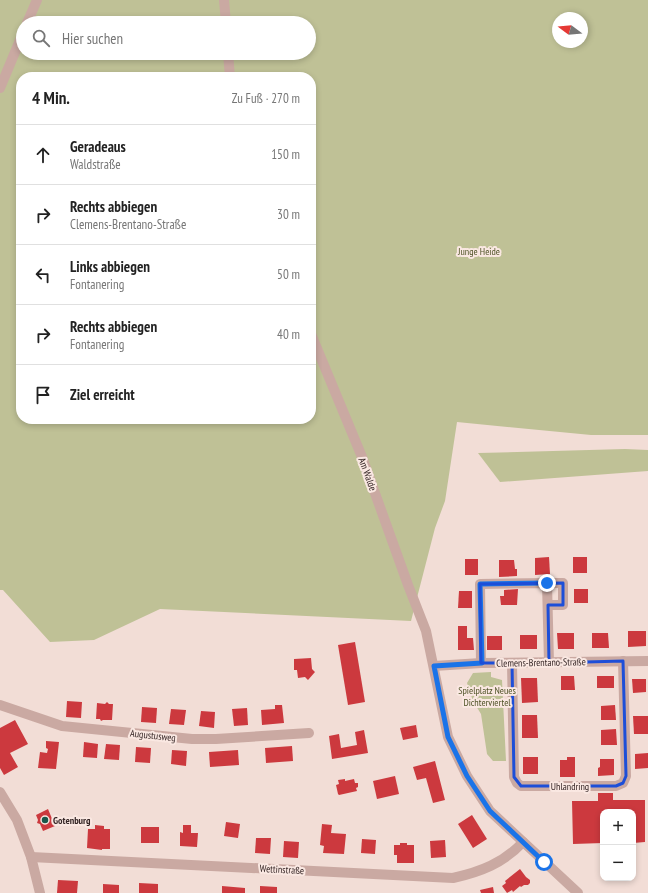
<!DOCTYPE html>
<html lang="de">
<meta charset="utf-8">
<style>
:root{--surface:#fff;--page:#f2f2f2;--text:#222;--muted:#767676;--line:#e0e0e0}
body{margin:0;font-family:"PT Sans Narrow",sans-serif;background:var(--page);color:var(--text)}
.controls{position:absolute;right:12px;bottom:12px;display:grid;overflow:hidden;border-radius:8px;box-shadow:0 2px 6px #0003}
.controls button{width:36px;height:36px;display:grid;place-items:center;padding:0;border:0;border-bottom:1px solid var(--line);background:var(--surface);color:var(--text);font:20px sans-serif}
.compass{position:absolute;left:552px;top:12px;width:36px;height:36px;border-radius:50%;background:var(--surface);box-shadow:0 2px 6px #0003;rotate:286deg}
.stop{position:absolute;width:12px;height:12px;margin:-9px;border:3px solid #1a73e8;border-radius:50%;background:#fff}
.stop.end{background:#1a73e8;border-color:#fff;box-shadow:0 1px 4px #0008}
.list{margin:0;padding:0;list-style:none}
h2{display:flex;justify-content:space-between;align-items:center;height:52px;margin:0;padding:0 16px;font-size:17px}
h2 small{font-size:13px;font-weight:400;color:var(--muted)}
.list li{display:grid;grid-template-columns:26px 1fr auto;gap:12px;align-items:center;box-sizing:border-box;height:60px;padding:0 16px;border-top:1px solid var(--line)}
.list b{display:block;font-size:15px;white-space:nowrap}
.list p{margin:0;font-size:13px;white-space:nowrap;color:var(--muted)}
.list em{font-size:13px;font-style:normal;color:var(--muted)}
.icon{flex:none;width:22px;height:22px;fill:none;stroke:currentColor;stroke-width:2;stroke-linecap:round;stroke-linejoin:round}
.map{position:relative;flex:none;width:648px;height:893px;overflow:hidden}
.search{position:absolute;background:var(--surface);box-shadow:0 2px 6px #0003;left:16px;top:16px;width:300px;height:44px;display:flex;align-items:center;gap:10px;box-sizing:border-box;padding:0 14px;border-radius:22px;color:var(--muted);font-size:15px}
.panel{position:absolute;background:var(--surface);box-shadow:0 2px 6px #0003;left:16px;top:72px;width:300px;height:352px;border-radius:16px}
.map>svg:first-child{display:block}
.green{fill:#bfc196;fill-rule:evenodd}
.building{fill:#cc393e}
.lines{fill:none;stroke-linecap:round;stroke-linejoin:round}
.minor{stroke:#caa9a2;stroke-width:10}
.route{stroke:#1a73e8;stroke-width:5}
.marked{fill:none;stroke:#1d4ed8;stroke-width:3;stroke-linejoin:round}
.poi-dot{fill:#19574a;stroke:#fae8e2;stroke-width:1.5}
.labels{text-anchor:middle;stroke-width:4;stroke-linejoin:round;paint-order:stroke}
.park-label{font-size:10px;fill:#4f5327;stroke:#fae8e2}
.street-label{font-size:10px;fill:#342525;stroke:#fae8e2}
.poi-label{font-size:10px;font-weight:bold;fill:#342525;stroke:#fae8e2;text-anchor:start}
</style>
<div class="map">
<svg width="648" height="893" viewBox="0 0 648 893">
<rect width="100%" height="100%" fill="#f2ddd6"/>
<!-- green -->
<g class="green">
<path d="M0 0H648V435H591L457 422 445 501 435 528 411 621 160 609 94 640 50 642 3 590H0ZM558 18H582V42H558ZM23 23H309V53H23ZM21 77H311V419H21Z"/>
<polygon points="625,449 648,450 648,471 500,482 478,453"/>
<polygon points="491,672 491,677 502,680 506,761 493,761 487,754 481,714 473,701 467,683 473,673"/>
</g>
<!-- building -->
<g class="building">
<polygon points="549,557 550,574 535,575 535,558"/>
<rect x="573" y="557" width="14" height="16"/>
<rect x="465" y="559" width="13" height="16"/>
<polygon points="499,560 514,560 515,569 517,569 517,576 499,577"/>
<polygon points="518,589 517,605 501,605 500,596 504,596 504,590"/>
<rect x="574" y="589" width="14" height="14"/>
<polygon points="459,591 472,591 472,608 458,608"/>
<polygon points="458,626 467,626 467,638 473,638 474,650 458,650"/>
<polygon points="628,631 646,631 646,646 628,647"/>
<polygon points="557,633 574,633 574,649 558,649"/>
<polygon points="592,633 608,633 609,648 592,648"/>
<rect x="520" y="635" width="17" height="14"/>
<rect x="487" y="636" width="15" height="14"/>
<polygon points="355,642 365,702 348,705 338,645"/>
<polygon points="311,658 312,669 315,672 308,680 305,677 298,678 297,670 294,670 294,659"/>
<polygon points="561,676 574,676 575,690 561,690"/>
<rect x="597" y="676" width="17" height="12"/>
<polygon points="521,678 537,678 538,702 522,703"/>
<polygon points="632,679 646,679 646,692 633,693"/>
<polygon points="67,701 82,702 81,718 66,717"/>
<polygon points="107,702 109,704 113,704 112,720 103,720 101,721 100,719 96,719 97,703 105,704"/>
<polygon points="275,705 282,705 284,723 262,725 261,710 275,709"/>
<polygon points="615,705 616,720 601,720 601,706"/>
<polygon points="142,707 157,708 156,723 141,722"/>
<polygon points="247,708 248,725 234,726 232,709"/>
<polygon points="171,709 186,710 184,725 169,724"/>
<polygon points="201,711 215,712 214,728 199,726"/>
<polygon points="522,715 537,715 538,738 522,738"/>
<polygon points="633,716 648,716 648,734 634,734"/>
<polygon points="15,720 28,744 10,753 18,767 4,775 0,768 0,728"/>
<polygon points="416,725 418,737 403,740 400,728"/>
<polygon points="616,729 617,745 601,745 601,730"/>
<polygon points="364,730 368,753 332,759 329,736 339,734 341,748 357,745 355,732"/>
<polygon points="46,741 59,742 56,769 38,768 40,752 47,753 48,749 46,748"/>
<polygon points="84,742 98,744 97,758 83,757"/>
<polygon points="106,744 120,745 119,760 104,759"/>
<polygon points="292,746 293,761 266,763 265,748"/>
<polygon points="136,747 151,748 150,763 135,762"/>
<polygon points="172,750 187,751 186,766 171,764"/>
<polygon points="238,750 239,765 210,767 209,752"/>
<polygon points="648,753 648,768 635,769 635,754"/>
<rect x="523" y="757" width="15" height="17"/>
<polygon points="567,757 575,757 575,777 560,777 560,760 567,760"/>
<polygon points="600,759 614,759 614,775 598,776 598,768 600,767"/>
<polygon points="435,761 445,800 433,803 426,778 417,780 413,767"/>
<polygon points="395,776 399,794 377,799 373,781"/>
<polygon points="345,779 345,781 354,779 355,783 358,783 358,787 356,788 357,791 339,795 338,794 336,785 339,784 338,780"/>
<polygon points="598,793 613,793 613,800 645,800 645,842 633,843 633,812 603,812 603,843 573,844 572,801 598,801"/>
<polygon points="48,809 55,826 43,831 40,824 37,823 38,820 36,815"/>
<polygon points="472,815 487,839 473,848 458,824"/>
<polygon points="226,822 240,824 238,838 224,836"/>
<polygon points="322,824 332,825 331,833 346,834 344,854 323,853 324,846 320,845"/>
<polygon points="95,825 104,826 104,829 110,829 110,849 102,849 102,850 87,848 88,829 95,829"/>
<polygon points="183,825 191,825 191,833 198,833 197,847 180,846 180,832 183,833"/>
<rect x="141" y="827" width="18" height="16"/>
<polygon points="256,838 271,838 270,854 255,853"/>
<polygon points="362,839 376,840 375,854 361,853"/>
<polygon points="445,840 446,857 431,858 430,841"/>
<polygon points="284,841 299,842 298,858 283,857"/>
<polygon points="400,843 407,843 407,845 414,845 414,863 397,863 397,855 394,855 394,845 400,845"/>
<polygon points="520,869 526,877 530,880 530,883 528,885 524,885 521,887 520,886 513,892 512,890 507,893 502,886 506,883 505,881"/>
<polygon points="58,880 78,881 77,893 57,893"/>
<polygon points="139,883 158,884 158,893 139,893"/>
<polygon points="103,884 119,885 119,893 103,893"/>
<polygon points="222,886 245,888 245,893 222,893"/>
<polygon points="260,886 277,887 277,893 260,893"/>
<polygon points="493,887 494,893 481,893 480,890"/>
</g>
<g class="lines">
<!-- minor -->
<g class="minor">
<polyline points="224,0 226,23"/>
<polyline points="27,23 37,0"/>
<polyline points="228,53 230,77"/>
<polyline points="0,88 23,33"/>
<polyline points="311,334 362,457 408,585 426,631 448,737 467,776 490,811 578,893"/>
<polyline points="547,583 563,583 563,605 548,605"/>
<polyline points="481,663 480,584 547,583 549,663"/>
<polyline points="512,663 514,777 517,783 521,786 616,786 623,783 626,776 623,661"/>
<polyline points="434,666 481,663 648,661"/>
<polyline points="0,705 62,726 192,739 216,739 309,733"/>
<polyline points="0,792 17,820 31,857 40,893"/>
<path d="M31 857 453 878C480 872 504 863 523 842"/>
</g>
</g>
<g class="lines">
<!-- route -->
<polyline class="route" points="544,862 490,811 467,776 448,737 434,666 482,663 480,584 547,583"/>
</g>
<!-- marked area -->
<path class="marked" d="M563 583V605H548L549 663 623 661 626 776 623 783 616 786H521L514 777 512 663H481L480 584Z"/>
<!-- markers -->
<circle class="poi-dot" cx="45" cy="820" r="4"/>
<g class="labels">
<!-- park labels -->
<g class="park-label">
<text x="479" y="255">Junge Heide</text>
<text x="487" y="694">Spielplatz Neues<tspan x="487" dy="12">Dichterviertel</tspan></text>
</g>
<!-- street labels -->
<g class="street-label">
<text transform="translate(368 474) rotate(70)" y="4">Am Walde</text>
<text transform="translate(541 662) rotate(-1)" y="4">Clemens-Brentano-Straße</text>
<text transform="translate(153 735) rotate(6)" y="4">Augustusweg</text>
<text x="570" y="790">Uhlandring</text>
<text transform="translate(282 869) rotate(3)" y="4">Wettinstraße</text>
</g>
<!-- poi labels -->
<g class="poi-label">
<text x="53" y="824">Gotenburg</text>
</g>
</g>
</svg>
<div class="controls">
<button>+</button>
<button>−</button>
</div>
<svg class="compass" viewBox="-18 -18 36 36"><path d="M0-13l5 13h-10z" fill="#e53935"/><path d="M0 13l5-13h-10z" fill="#767676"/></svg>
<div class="stop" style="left:544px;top:862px"></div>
<div class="stop end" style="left:547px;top:583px"></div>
<div class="search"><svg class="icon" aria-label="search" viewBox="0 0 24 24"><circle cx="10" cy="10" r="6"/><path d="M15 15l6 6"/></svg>Hier suchen</div>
<section class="panel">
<h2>4 Min.<small>Zu Fuß · 270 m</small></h2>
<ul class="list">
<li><svg class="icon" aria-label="ahead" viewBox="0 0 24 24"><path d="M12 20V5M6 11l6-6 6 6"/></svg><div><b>Geradeaus</b><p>Waldstraße</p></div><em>150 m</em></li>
<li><svg class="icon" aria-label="right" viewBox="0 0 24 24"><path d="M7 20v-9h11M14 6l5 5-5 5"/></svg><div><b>Rechts abbiegen</b><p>Clemens-Brentano-Straße</p></div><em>30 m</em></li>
<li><svg class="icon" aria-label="left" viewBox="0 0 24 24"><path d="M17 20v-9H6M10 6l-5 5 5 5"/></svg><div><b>Links abbiegen</b><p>Fontanering</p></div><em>50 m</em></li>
<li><svg class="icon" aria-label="right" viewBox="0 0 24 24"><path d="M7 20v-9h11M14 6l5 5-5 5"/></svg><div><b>Rechts abbiegen</b><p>Fontanering</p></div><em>40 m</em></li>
<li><svg class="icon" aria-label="arrive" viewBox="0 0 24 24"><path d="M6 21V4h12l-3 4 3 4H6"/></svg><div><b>Ziel erreicht</b></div></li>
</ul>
</section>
</div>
